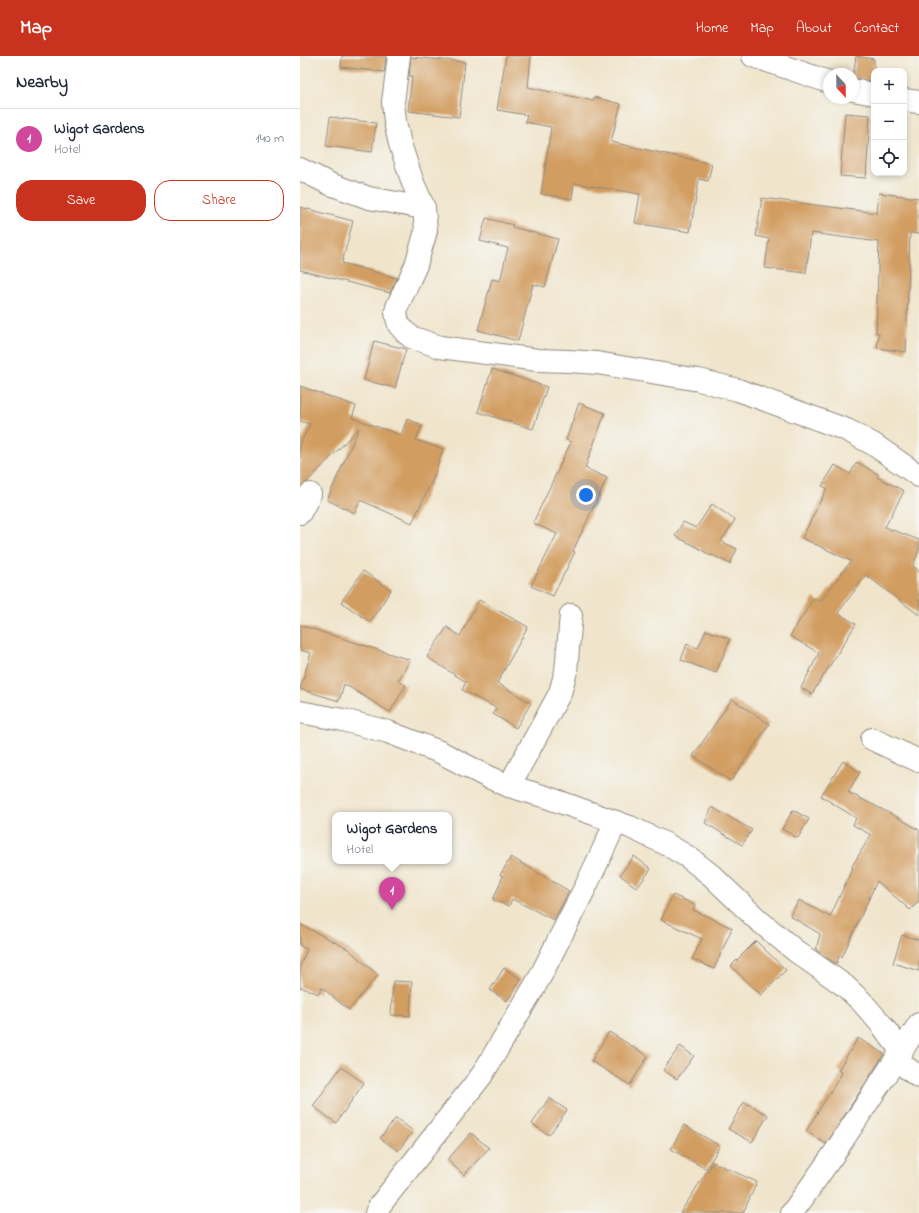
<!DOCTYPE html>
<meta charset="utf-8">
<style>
:root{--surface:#fff;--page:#f2f2f3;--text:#1f2937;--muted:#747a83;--line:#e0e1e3;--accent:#c8321e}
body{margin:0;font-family:"Indie Flower",sans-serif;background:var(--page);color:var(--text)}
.controls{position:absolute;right:12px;top:12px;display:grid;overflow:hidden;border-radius:8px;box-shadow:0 2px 6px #0003}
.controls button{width:36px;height:36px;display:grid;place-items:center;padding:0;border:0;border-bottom:1px solid var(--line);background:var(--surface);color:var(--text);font:20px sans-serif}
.compass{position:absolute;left:523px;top:12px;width:36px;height:36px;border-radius:50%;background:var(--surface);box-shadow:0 2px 6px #0003;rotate:158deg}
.you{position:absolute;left:286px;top:439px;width:14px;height:14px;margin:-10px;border:3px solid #fff;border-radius:50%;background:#1a73e8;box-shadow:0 0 0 6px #1a73e833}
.badge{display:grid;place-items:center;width:26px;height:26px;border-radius:50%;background:var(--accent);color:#fff;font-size:13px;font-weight:700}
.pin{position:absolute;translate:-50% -33px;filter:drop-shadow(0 1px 2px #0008)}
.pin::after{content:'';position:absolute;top:21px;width:14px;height:12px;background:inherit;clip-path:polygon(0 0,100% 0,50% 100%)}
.popup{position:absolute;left:32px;top:756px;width:120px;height:52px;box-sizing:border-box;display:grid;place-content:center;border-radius:8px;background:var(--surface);filter:drop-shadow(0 1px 3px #0005);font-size:13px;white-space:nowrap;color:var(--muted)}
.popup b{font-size:15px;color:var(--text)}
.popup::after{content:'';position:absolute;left:50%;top:100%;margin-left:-8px;border:8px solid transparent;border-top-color:var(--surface)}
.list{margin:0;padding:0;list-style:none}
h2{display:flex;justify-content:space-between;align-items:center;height:52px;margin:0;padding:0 16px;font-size:17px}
h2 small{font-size:13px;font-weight:400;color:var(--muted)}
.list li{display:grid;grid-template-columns:26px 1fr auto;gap:12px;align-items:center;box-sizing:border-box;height:60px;padding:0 16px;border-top:1px solid var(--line)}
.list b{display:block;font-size:15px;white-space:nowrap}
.list p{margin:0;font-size:13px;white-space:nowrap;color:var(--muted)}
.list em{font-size:13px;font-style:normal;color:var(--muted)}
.actions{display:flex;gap:8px;padding:12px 16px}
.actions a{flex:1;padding:9px 0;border:1px solid var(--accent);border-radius:16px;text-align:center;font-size:14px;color:var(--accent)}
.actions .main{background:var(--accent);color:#fff}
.icon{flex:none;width:22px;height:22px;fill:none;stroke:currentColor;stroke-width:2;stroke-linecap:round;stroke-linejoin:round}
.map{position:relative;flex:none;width:619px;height:1157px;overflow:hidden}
header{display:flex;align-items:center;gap:24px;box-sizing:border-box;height:56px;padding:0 20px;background:var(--accent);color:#fff}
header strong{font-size:19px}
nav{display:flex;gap:22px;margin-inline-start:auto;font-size:14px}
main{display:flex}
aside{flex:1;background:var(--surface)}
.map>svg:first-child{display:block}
.building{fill:#d29d61}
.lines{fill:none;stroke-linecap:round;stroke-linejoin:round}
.street-casing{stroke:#8e887c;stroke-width:24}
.street{stroke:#fff;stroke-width:22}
</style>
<header>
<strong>Map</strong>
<nav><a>Home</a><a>Map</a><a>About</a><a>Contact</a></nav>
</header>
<main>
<aside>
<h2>Nearby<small></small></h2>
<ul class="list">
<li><span class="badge" style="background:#d1479c">1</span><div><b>Wigot Gardens</b><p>Hotel</p></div><em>140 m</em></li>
</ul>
<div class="actions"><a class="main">Save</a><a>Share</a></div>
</aside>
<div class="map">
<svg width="619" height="1157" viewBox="0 0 619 1157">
<rect width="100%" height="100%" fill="#f6f6f2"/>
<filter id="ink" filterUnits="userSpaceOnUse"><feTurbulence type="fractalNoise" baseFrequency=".025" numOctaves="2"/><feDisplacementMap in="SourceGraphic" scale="8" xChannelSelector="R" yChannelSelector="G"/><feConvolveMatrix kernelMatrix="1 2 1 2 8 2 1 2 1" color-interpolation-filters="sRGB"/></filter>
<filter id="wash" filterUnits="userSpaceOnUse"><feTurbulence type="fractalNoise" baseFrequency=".012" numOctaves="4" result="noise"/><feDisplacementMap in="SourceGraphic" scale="16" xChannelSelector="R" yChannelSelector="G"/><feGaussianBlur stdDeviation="0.9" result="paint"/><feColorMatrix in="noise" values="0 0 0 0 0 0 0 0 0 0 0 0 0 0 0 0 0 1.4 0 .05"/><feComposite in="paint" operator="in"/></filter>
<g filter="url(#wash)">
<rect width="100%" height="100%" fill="#f0e5cc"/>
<g id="blocks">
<!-- building -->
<g class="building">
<polygon points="42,0 86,0 84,16 41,11"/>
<polygon points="206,0 231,0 228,31 294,45 294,41 321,48 311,86 412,108 408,125 399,123 390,176 335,167 340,138 274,127 272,143 241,138 251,71 225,66 227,59 197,54"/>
<polygon points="556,0 574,3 574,25 553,22"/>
<polygon points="111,1 165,6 159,61 108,55 112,20 109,20"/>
<polygon points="545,57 570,59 566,122 540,120"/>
<polygon points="30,61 76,67 72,96 26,90"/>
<polygon points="579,137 619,142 619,178 610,177 606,296 577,292 579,277 576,277 579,186 511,177 506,217 465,212 469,183 456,180 462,142 577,157"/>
<polygon points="0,151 53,165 42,207 97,222 90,237 0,214"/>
<polygon points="186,162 213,169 212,171 258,183 245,231 233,228 218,285 178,274 192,223 200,225 208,192 180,185"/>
<polygon points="74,285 106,293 95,332 64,324"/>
<polygon points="192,313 247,331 233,373 178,356"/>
<polygon points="0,330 56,350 52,362 101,379 107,363 122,369 116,384 143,393 133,423 112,467 60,444 55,457 27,444 59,372 7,426 0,431 0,388 10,368 0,365"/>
<polygon points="279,347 305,357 285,412 307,422 273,495 275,496 253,540 231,530 257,478 233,467 271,386 266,384"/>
<polygon points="557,406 579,419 577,421 604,435 585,471 619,484 619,494 613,510 619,515 619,559 566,519 538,557 556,568 512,638 501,632 519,597 490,580 514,542 520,546 551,505 502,482 527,432 522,430 535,409 550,418"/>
<polygon points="412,448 435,464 421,485 437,493 430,508 412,499 411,500 397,491 375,480 383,466 396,472"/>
<polygon points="63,515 91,534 70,566 41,546"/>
<polygon points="179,544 228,571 197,627 231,647 216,672 193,658 196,652 162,634 166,626 127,601 147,571 160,580"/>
<polygon points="0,569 110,604 98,625 106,629 90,656 44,628 39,645 0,633 11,597 0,594"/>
<polygon points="406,574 430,583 416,617 381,604 387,588 398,592"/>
<polygon points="432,643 469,668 431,725 393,700"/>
<polygon points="543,705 560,716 548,736 597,761 619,774 619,845 610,854 577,825 542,901 539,900 537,907 533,906 516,894 520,878 490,860 499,844 530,861 553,811 552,810 571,779 553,769 556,762 521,740"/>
<polygon points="412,751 452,774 442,789 405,767"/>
<polygon points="493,754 509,763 498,782 482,773"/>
<polygon points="334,800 351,813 337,832 320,819"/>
<polygon points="211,801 269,835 254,864 212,843 209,850 193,844 203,820 200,819"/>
<polygon points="373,839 395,849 393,854 432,872 414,913 392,903 402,883 361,864"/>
<polygon points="0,868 48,893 78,919 49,954 21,931 19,938 0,931 0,910 7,893 0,890"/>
<polygon points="602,879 619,884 619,915 593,907"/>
<polygon points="456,885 486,914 461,939 431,910"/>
<polygon points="204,912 221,923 207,945 190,934"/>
<polygon points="93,925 112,926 110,960 91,959"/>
<polygon points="309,976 348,1000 330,1029 291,1005"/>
<polygon points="558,982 584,998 526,1088 506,1075 542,1017 538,1014"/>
<polygon points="380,990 394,1000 377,1023 363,1014"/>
<polygon points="41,1011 64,1027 36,1067 13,1050"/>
<polygon points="249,1042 267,1054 249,1079 232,1068"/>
<polygon points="444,1046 468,1059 452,1086 428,1073"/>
<polygon points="96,1062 113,1075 98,1095 80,1082"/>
<polygon points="384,1069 420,1090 406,1113 371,1093"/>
<polygon points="171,1077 189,1092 164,1119 147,1104"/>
<polygon points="413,1106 457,1126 443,1157 380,1157"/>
</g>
</g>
</g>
<g filter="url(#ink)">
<use href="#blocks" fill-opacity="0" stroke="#8e887c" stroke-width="1"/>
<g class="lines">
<defs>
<g id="street">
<polyline points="99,0 93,46 95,66 100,88 113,127 124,152 126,175 116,209 97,251 96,256 97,262 99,269 105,276 111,281 140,291 238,304 269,305 297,307 399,324 438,334 547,374 573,388 619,420"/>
<polyline points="453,0 529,26"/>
<polyline points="553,34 574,38"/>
<polyline points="604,44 619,46"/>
<polyline points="0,113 30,128 69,142 124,152"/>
<polyline points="0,457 10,438"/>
<polyline points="0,656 43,664 88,676 140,696 188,721 209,730 246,741 330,771 366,788 388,801 411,819 458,864 497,896 545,930 562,946 581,968 602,996"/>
<polyline points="572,683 619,705"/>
<polyline points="209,730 260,637 266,615 271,559"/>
<polyline points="596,1004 619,1021"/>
<polyline points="76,1157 80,1149 182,1019 240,921 287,828 316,766"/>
<polyline points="492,1157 533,1099 619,968"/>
</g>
</defs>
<!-- street casing -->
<use href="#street" class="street-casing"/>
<!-- street -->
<use href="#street" class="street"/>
</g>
</g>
</svg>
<div class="controls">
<button>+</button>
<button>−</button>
<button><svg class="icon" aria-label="locate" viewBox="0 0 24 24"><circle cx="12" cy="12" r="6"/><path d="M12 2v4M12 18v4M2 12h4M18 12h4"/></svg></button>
</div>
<svg class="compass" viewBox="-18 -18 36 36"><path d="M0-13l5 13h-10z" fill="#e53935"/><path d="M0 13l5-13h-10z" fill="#747a83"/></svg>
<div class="you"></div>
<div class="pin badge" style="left:92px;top:854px;background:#d1479c">1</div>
<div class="popup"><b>Wigot Gardens</b>Hotel</div>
</div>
</main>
